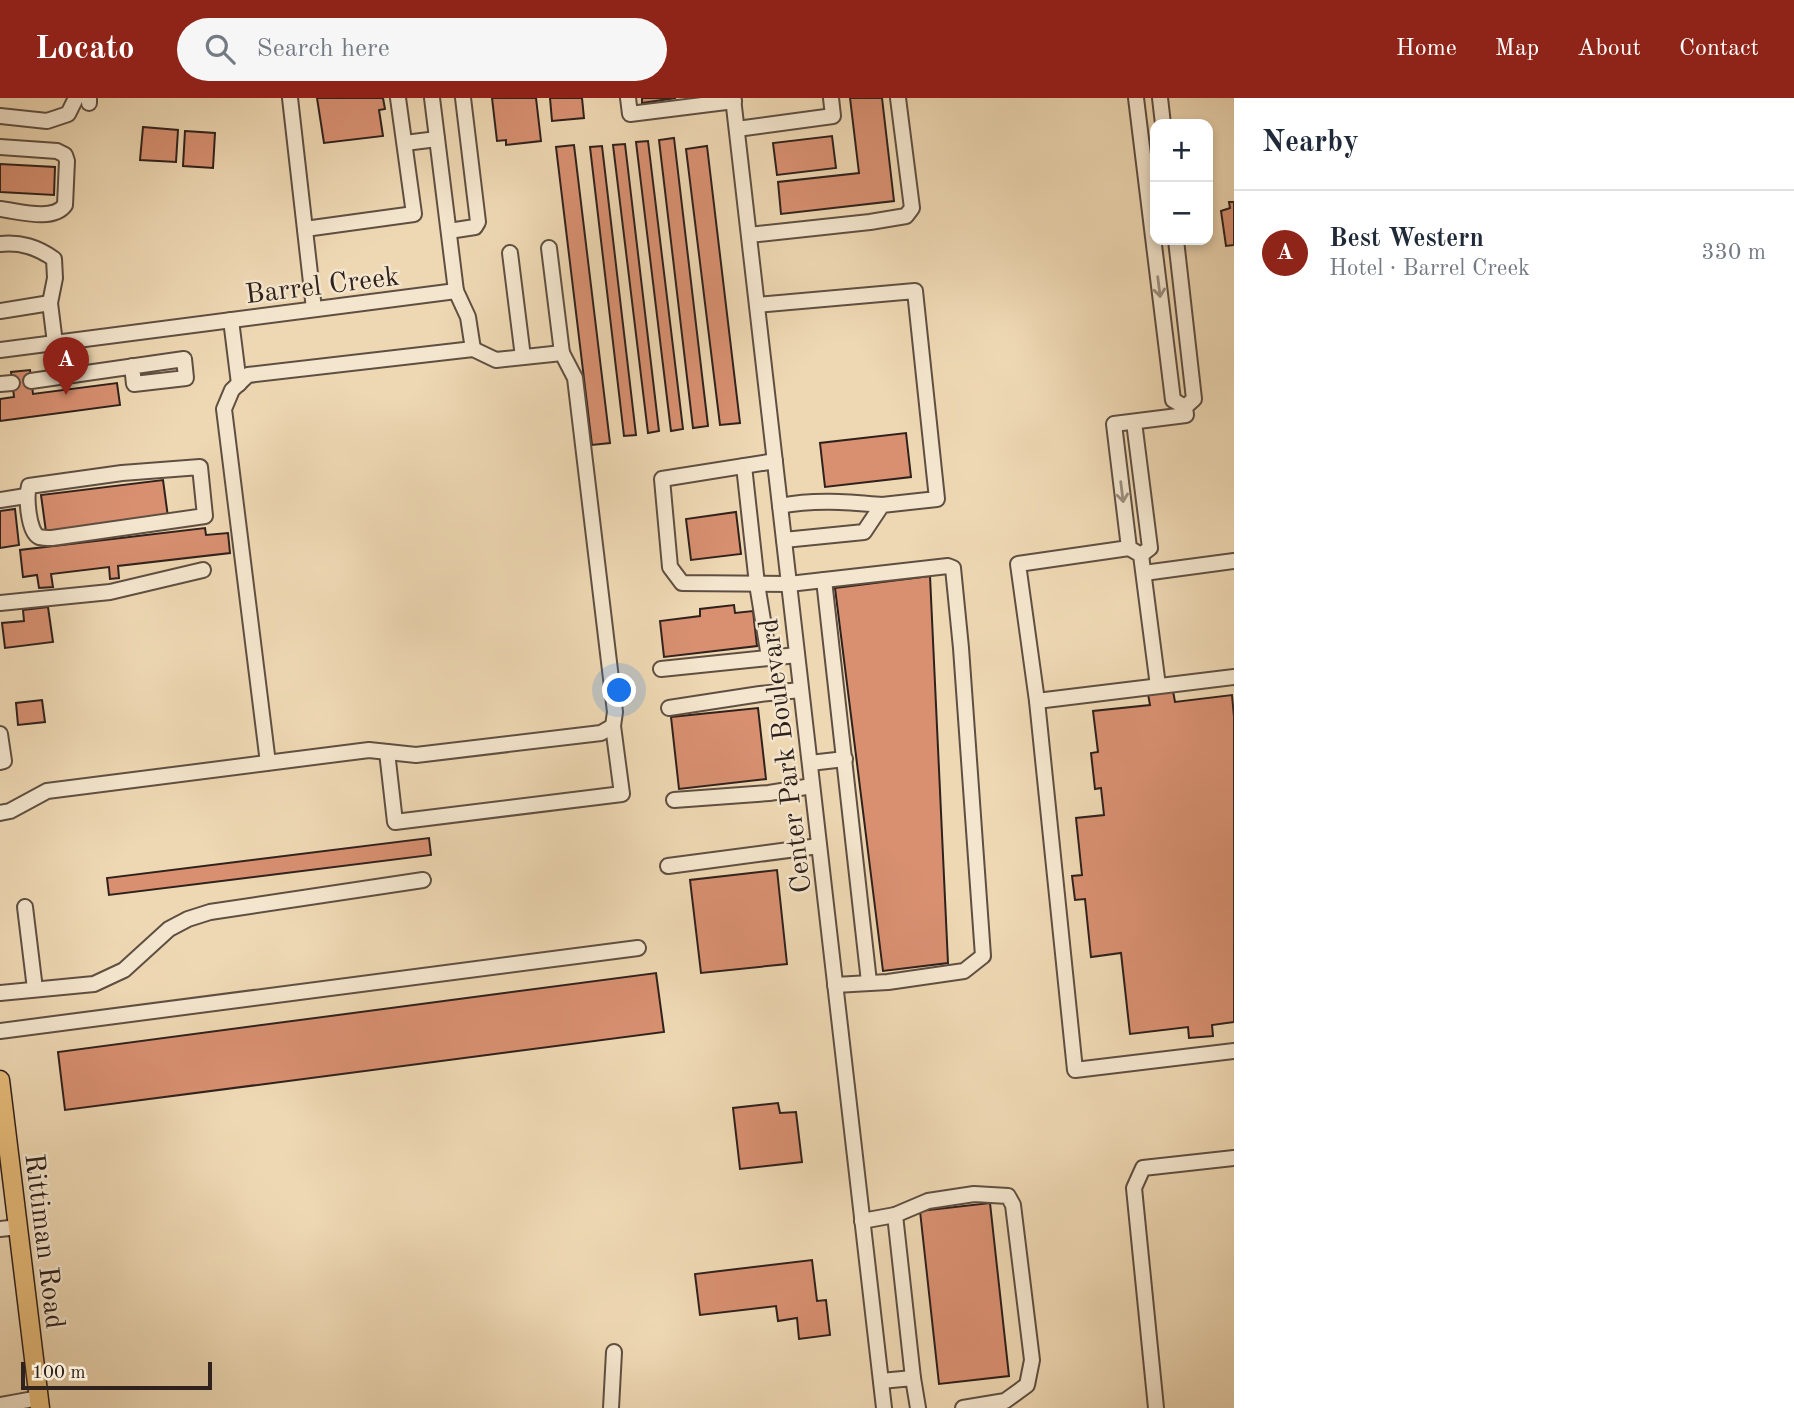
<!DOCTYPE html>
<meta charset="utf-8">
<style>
:root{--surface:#fff;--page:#f6f6f7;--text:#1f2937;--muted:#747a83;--line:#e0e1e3;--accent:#8f2418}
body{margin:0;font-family:"Old Standard TT",serif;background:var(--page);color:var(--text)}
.controls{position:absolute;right:21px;top:21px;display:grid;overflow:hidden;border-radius:14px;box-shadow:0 4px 10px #0003}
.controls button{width:63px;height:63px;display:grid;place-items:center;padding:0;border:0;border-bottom:2px solid var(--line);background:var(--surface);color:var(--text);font:35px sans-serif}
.scale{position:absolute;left:21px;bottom:18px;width:191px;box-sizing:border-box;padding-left:7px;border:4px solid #2f211c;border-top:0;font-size:19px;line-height:24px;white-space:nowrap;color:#2f211c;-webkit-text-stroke:5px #f4e6ce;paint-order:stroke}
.you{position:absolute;left:620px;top:593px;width:24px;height:24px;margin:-18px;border:5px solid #fff;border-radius:50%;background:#1a73e8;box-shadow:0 0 0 10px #1a73e833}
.badge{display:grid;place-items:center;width:46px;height:46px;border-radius:50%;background:var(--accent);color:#fff;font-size:23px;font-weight:700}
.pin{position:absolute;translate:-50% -58px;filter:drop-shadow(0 2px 4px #0008)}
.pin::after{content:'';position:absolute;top:37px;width:24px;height:21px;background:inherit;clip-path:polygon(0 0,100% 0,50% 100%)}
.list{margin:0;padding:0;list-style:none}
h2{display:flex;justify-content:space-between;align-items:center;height:91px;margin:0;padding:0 28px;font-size:30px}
h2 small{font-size:23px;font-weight:400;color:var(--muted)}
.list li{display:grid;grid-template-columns:46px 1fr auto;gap:21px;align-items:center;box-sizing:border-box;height:126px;padding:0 28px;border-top:2px solid var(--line)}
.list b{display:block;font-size:26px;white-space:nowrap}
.list p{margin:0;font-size:23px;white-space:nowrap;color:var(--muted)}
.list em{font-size:23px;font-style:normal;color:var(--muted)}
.icon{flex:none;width:38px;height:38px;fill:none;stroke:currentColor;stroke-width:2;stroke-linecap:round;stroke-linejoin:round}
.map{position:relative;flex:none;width:1234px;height:1310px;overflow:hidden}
header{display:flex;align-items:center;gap:42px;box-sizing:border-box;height:98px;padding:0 35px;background:var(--accent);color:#fff}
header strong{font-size:33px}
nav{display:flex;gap:38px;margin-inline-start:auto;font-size:24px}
.search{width:490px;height:63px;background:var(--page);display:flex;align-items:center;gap:18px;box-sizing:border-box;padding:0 24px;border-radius:38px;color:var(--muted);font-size:26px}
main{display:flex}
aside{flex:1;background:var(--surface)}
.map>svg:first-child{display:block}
.building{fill:#d89071;stroke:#2f211c;stroke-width:2}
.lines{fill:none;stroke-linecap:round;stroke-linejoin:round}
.minor-casing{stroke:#5f4f42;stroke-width:18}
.major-casing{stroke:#2f211c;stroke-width:21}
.minor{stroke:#f4e6ce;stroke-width:14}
.major{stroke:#e7bc7a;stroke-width:18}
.oneway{stroke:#9b8d7e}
.labels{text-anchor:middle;stroke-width:5;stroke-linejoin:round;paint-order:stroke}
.street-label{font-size:28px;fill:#2f211c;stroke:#f4e6ce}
</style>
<header>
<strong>Locato</strong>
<div class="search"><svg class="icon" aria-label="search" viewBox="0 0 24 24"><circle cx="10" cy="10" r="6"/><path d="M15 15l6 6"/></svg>Search here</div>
<nav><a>Home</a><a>Map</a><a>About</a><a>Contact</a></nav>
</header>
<main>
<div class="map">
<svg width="1234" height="1310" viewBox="0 0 1234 1310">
<rect width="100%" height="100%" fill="#eed8b3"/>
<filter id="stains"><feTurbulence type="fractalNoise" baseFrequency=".00286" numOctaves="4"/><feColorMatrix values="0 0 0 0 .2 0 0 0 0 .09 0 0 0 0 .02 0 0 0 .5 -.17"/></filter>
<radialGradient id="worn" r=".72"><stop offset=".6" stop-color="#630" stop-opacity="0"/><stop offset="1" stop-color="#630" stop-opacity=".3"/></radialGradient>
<!-- building -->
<g class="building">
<polygon points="317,0 383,0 385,11 379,12 383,38 324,45"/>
<polygon points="492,0 536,0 541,43 506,47 506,42 497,43"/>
<polygon points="550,0 582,0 584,20 552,23"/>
<polygon points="642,0 676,0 642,5"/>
<polygon points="850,0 882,0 894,103 781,116 778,84 859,75"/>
<polygon points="143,29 178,32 176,64 140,62"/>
<polygon points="185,33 215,35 213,70 183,68"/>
<polygon points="832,38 836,70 777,77 773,45"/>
<polygon points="674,40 708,328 693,330 659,42"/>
<polygon points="648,43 683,331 671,333 636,44"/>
<polygon points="625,46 659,333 648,335 613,47"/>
<polygon points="574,47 610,345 592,347 556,49"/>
<polygon points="602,48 636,337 624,338 590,49"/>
<polygon points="707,48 740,325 720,327 686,51"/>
<polygon points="0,66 55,69 54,97 0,94"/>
<polygon points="1229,104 1234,104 1234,147 1226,148 1221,113 1230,110"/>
<polygon points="30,272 33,296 117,285 120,307 0,323 0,301 14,299 11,274"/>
<polygon points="906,335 911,379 825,389 820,345"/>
<polygon points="163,382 168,419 46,434 41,397"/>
<polygon points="15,411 19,447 0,450 0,413"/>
<polygon points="736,414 741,456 691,462 686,421"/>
<polygon points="205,430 206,437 228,435 230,455 118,468 119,480 110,481 109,469 51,476 53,489 39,490 37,477 23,479 20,452"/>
<polygon points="930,478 948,865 883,873 835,490"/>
<polygon points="734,507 735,515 753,513 757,548 664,559 660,523 700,518 700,511"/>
<polygon points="48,509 53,544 5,550 2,525 24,523 23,512"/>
<polygon points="1173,593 1175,604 1232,597 1234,619 1234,924 1212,927 1213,938 1189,940 1188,929 1130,936 1121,855 1091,859 1085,801 1075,802 1072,778 1082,777 1076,720 1104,717 1101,690 1095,691 1091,655 1098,654 1093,613 1150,607 1148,596"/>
<polygon points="42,602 45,624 18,627 16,605"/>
<polygon points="758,610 766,681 679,691 671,619"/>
<polygon points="429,740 431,757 109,797 107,780"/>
<polygon points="777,772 787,866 701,875 690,782"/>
<polygon points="656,875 664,934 65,1012 58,954"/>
<polygon points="778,1005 780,1015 796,1014 802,1064 740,1071 733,1010"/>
<polygon points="990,1105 1009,1278 939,1286 920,1113"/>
<polygon points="812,1162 817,1203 826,1202 830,1237 799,1241 797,1220 778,1223 776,1208 700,1217 695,1176"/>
</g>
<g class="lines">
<defs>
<g id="minor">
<polyline points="290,0 314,211"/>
<polyline points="628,0 630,16 734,3"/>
<polyline points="733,0 884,1310"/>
<polyline points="1136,0 1173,302 1185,309"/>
<polyline points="1160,0 1163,26"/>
<polyline points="89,5 89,0"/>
<polyline points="0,18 47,23 68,16 76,0"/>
<polyline points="737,31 833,18 831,0"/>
<polyline points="405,45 437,41"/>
<path d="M0 49 57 53 65 57 67 63 65 107C53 124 18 113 0 111"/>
<polyline points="305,131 414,116 398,0"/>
<polyline points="449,133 475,129 478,124 463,0"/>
<polyline points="749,137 870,124 906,118 912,110 898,0"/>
<polyline points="1176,142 1194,301 1185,309"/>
<path d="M0 146C21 144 37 149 54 161L55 180 50 205 55 245"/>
<polyline points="549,150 562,255"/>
<polyline points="510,155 523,259"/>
<polyline points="456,193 468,219 473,251"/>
<polyline points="757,207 915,193 937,401 882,407 864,434 784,442"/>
<polyline points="0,213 50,205"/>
<polyline points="231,222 239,286"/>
<polyline points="0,252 456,193 432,0"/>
<polyline points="31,283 184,261 186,280 134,286 132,268"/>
<polyline points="0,286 12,285"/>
<polyline points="1134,324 1150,450 1141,457"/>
<polyline points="775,363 662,381 670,469 682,485 789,486 948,468 953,470 961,550 983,858 964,873 888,884 835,887"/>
<polyline points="744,368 757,486 769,559"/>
<path d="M200 369 205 418 52 440C48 440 43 440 39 439 28 434 26 398 29 388L122 375Z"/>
<polyline points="0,402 26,398"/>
<path d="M780 408C815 401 847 404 882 407"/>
<polyline points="1129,450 1018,466 1037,603 1075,972 1234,953"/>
<polyline points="1144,475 1234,463"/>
<polyline points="824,482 869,884"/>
<polyline points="0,505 110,494 203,472"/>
<polyline points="661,571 797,557"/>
<polyline points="1158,588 1141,457 1129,450 1114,326 1186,317 1185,309"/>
<polyline points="1037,603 1234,579"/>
<polyline points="669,610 760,596 801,592"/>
<polyline points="0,636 4,663 0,664"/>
<polyline points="387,654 395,724 622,696 613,628"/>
<polyline points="810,665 845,661"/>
<polyline points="674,702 769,695 812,688"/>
<polyline points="0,715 10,713 47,693 369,652 416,657 601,635 613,628 615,614 575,280 562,255 496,262 473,251 248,277 232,292 224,311 268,665"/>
<polyline points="668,768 819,748"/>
<polyline points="25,809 35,891"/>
<polyline points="0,895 94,886 124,872 169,831 188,821 210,814 423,782"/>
<polyline points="0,933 638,850"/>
<polyline points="895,1117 913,1280"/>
<polyline points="862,1123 895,1117 928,1103 974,1096 1008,1098 1013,1107 1032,1262 1027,1287 1005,1303 963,1310"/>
<polyline points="0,1131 18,1129"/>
<polyline points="881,1283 913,1280 918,1310"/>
<polyline points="0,1310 1,1307 39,1300"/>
<polyline points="611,1310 614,1254"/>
<polyline points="1156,1310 1134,1090 1143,1070 1234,1060"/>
</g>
<polyline id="major" points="0,982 40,1310"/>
</defs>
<!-- minor casing -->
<use href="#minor" class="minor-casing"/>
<!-- major casing -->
<use href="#major" class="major-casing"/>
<!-- minor -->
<use href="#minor" class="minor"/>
<!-- major -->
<use href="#major" class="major"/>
</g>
<!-- one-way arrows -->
<defs><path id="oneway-shaft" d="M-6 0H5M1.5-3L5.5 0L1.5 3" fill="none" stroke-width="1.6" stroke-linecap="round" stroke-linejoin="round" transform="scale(1.75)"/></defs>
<g class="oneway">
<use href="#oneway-shaft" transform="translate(1159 189) rotate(83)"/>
<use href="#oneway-shaft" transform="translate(1122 394) rotate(83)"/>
</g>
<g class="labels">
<!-- street labels -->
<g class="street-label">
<text transform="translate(322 186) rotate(-7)" y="10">Barrel Creek</text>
<text transform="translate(784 658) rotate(-97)" y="10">Center Park Boulevard</text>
<text transform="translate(46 1143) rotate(83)" y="10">Rittiman Road</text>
</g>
</g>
<rect width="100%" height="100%" filter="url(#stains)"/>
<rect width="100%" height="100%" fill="url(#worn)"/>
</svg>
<div class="controls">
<button>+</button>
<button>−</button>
</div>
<div class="scale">100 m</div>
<div class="you"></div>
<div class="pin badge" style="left:66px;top:297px">A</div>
</div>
<aside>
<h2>Nearby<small></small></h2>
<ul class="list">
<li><span class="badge">A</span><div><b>Best Western</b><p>Hotel · Barrel Creek</p></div><em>330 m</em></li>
</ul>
</aside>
</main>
